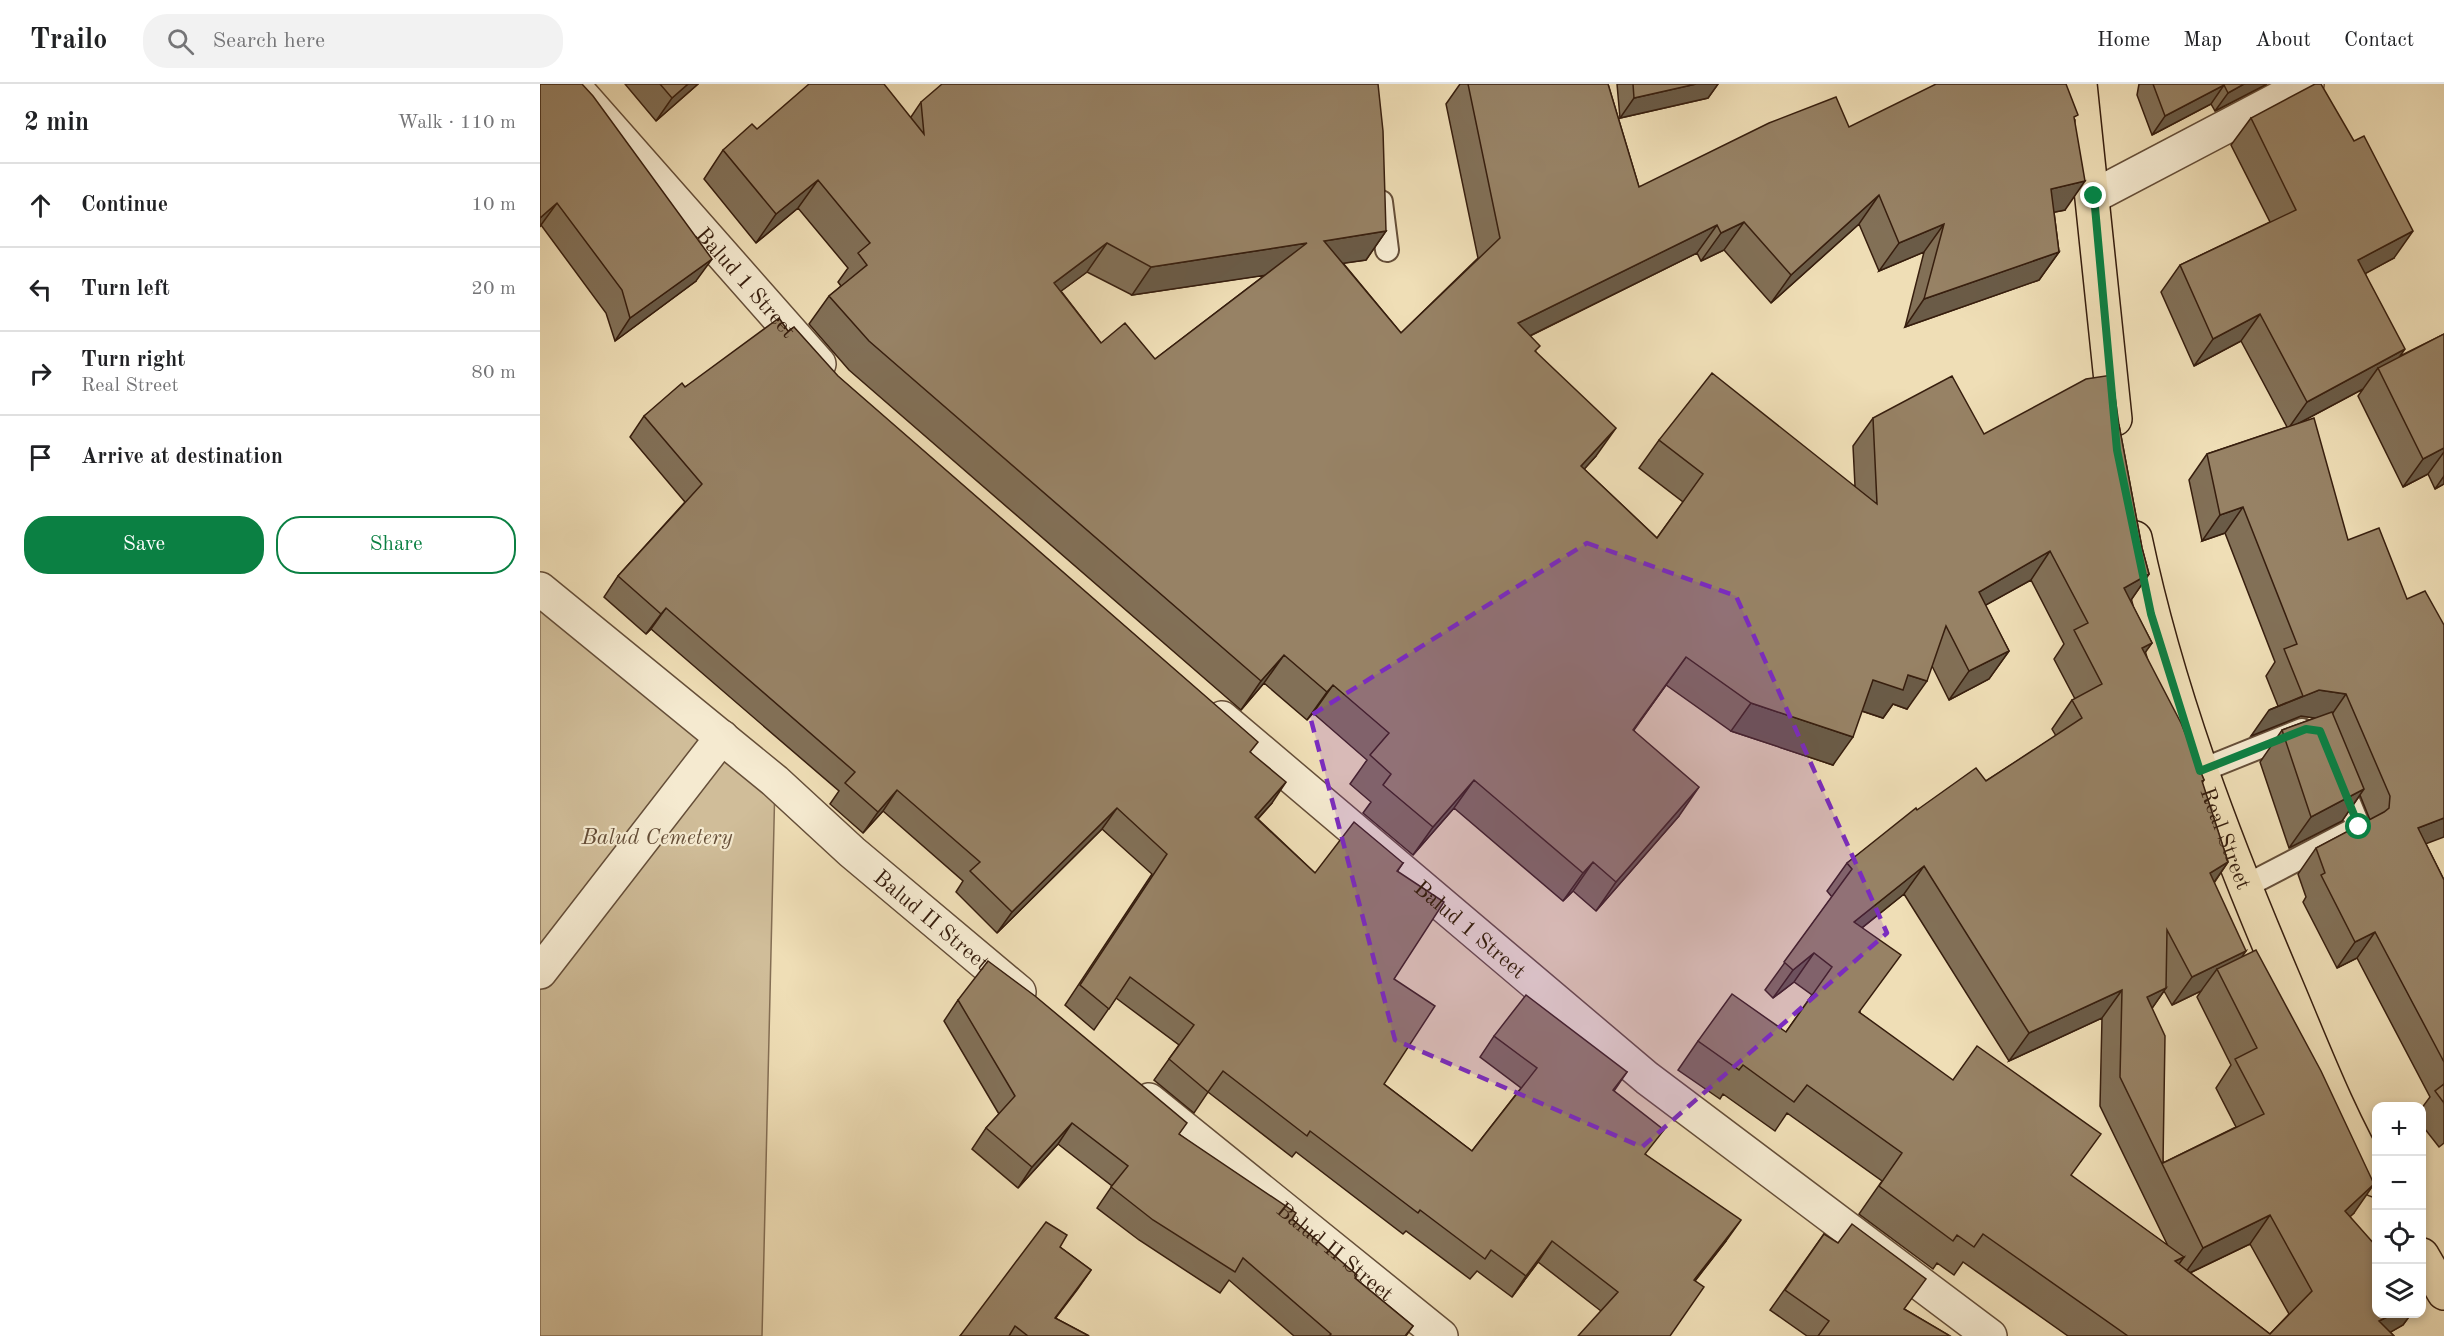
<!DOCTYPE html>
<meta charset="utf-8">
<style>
:root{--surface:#fff;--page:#f2f2f2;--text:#202124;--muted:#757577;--line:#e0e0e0;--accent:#0b8043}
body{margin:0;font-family:"Old Standard TT",serif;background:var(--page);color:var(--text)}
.controls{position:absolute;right:18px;bottom:18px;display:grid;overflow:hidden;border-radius:12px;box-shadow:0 3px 9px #0003}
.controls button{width:54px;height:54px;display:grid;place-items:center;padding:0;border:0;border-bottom:2px solid var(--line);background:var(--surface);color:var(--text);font:30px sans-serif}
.stop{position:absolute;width:18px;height:18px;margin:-14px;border:4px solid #0b8043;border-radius:50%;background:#fff}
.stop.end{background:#0b8043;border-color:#fff;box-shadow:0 2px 6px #0008}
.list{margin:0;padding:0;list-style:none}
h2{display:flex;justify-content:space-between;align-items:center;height:78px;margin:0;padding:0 24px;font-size:26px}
h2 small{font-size:20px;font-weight:400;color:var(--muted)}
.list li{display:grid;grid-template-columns:39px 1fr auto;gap:18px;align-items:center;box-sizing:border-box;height:84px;padding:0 24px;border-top:2px solid var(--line)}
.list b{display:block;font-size:22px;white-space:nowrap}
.list p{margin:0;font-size:20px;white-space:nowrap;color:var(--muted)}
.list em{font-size:20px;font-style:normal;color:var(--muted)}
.actions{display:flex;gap:12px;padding:18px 24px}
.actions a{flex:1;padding:14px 0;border:2px solid var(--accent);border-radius:24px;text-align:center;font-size:21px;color:var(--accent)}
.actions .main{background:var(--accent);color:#fff}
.icon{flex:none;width:33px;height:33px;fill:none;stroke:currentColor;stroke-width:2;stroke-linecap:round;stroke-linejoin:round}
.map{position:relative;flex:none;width:1904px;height:1252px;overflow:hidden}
header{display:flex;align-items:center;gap:36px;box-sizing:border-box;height:84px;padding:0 30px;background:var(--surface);border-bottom:2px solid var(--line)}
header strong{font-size:28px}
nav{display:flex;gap:33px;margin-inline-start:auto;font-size:21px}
.search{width:420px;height:54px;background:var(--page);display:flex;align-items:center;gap:15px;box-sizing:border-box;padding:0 21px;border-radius:24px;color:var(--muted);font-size:22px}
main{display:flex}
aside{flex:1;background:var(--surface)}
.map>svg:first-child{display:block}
.green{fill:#d0bd99;stroke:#846e54;stroke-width:1.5}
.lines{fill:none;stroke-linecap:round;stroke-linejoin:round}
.service-casing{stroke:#654e38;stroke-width:26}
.minor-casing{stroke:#654e38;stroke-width:36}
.primary-casing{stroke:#371e0e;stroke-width:36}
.service{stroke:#f5ead0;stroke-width:22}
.minor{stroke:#f5ead0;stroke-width:33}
.primary{stroke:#efdeb6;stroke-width:33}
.wall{fill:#827057;stroke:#371e0e;stroke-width:1.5;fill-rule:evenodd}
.shaded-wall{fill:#6a5b47;stroke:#371e0e;stroke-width:1.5}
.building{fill:#978265;stroke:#371e0e;stroke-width:1.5;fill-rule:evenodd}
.route{stroke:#0b8043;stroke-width:8}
.marked{fill:#7b2cbf;fill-opacity:0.2;stroke:#7b2cbf;stroke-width:4.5;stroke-dasharray:12 8;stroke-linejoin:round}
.labels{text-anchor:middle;stroke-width:4.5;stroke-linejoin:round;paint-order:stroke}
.street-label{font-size:22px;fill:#371e0e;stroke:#f5ead0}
.park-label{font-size:22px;font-style:italic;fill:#654e38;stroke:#f5ead0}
</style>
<header>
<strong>Trailo</strong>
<div class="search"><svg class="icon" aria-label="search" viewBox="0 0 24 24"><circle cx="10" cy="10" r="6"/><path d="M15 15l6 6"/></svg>Search here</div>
<nav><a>Home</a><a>Map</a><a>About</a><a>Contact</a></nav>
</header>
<main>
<aside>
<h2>2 min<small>Walk · 110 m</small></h2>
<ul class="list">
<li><svg class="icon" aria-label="ahead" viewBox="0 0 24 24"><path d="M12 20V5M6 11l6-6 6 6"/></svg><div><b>Continue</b></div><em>10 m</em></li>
<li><svg class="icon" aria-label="left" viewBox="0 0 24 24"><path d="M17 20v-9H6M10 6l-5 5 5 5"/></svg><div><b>Turn left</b></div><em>20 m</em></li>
<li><svg class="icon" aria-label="right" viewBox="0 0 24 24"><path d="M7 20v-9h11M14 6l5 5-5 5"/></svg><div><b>Turn right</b><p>Real Street</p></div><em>80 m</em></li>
<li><svg class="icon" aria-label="arrive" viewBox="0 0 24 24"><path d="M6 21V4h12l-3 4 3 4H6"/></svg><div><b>Arrive at destination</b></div></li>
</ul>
<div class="actions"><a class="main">Save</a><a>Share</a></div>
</aside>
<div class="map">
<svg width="1904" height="1252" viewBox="0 0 1904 1252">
<rect width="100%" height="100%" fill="#efdeb6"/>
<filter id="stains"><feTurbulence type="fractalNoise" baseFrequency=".00333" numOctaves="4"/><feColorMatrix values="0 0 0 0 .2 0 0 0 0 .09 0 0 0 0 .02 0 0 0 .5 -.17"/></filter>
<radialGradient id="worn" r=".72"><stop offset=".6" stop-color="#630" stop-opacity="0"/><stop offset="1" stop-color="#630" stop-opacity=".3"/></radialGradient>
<!-- green -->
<polygon class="green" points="0,505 235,697 222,1252 0,1252"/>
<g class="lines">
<defs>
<g id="service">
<polyline points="841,118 847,166"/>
<polyline points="1660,687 1762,646"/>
<polyline points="1704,803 1819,743 1800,697"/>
</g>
<g id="minor">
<path id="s1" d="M32 0 279 280"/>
<polyline points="1554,112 1767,0"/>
<path id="s2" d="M0 505 235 697 312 768 479 908"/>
<path id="s3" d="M682 634 1107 994 1450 1252"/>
<polyline points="0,888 182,653"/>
<path id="s4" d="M609 1016 901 1252"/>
</g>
<g id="primary">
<polyline points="1540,0 1575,335"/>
<path id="s5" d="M1595 454C1627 606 1682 751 1743 894 1772 962 1798 1032 1836 1096"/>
<polyline points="1882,1171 1904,1209"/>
</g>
</defs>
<!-- service casing -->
<use href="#service" class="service-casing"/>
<!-- minor casing -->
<use href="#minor" class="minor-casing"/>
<!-- primary casing -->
<use href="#primary" class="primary-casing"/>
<!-- service -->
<use href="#service" class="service"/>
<!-- minor -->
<use href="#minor" class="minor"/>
<!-- primary -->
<use href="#primary" class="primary"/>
</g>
<!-- wall -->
<g class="wall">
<polygon points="0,0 156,197 75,257 66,229 1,141"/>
<polygon points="85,0 158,0 116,37"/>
<path d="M920 0H1068L1099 103 1309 43 1535 36 1525 126 1514 128 1519 168 1499 196 1365 243 1384 168 1339 187 1319 140 1231 219 1184 166 1161 177 1157 169 990 252 996 268 1056 372 1044 385 1117 454 1143 418 1099 384 1119 356 1315 402 1313 362 1333 334 1444 350 1579 341 1602 464 1609 490 1590 517 1612 559 1604 569 1664 696 1662 699 1688 778 1674 799 1703 872 1814 1129 1810 1132 1836 1230H1871L1863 1241 1850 1248 1854 1252H1528L1423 1178 1414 1191 1397 1179 1393 1185 1319 1130 1342 1097 1247 1029 1235 1047 1183 1010 1180 1015 1138 986 1158 957 1246 948 1272 911 1254 898 1233 914 1225 906 1292 813 1287 807 1307 779 1377 726 1446 697 1516 652 1512 645 1532 616 1535 615 1514 575 1524 560 1491 496 1445 521 1469 567 1449 595 1409 616 1392 582 1367 625 1353 620 1343 634 1322 627 1293 681 1191 647 1126 601 1094 646 1139 732 1056 827 1033 807 1023 817 914 724 873 771 823 729 831 718 810 700 827 676 773 629 767 636 724 599 701 626 309 286 269 240 289 212 301 202 298 198 308 184 258 124 216 159 164 95 183 66 217 45 371 33 381 18 846 147 826 176 803 179 861 249 938 174 906 20ZM547 188 592 211 725 191 615 275 561 259 521 207ZM1364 810 1469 977 1562 934 1560 1022 1628 1162 1531 1092 1320 929 1322 844ZM1624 907 1632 921 1661 907 1657 913 1691 981 1676 1004 1696 1043 1623 1079 1612 924ZM1710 1160 1749 1230 1730 1250 1650 1189Z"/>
<polygon points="1077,0 1178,0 1168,14 1080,34"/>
<polygon points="1599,0 1727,0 1675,27 1671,20 1612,51 1597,11"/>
<polygon points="1711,34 1854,174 1825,189 1860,272 1904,250 1904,400 1895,405 1888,390 1863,403 1818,312 1823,305 1757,340 1886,760 1904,796 1904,1059 1899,1063 1881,1040 1881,1025 1890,1013 1817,874 1797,884 1763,818 1766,813 1758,790 1776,764 1830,736 1820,711 1802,737 1749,764 1720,678 1742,646 1775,634 1761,632 1711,652 1738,622 1726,592 1735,578 1685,449 1662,457 1649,396 1667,370 1747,343 1701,257 1654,282 1621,208 1640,181 1730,138 1691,61"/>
<polygon points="248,247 711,669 732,719 718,735 775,789 863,779 857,788 854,895 844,1000 932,1067 981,1004 940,973 954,952 1087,988 1074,1007 1106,1071 1186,1157 1155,1197 1061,1227 998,1178 972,1213 937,1187 930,1195 866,1147 863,1150 756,1068 752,1073 668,1008 654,1029 614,996 639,961 576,914 554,946 525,921 612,790 562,745 457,849 416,808 423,797 343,727 323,749 290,720 299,707 111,545 106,550 64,513 78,492 145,418 90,353 104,332 145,303"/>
<polygon points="418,916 639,1050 752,1135 815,1194 873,1242 866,1252 754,1252 689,1196 680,1209 599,1156 557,1124 572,1102 518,1060 478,1104 432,1065 446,1044 459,1030 404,937"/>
<polygon points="1284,1150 1364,1225 1410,1252 1267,1252 1230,1226"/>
<polygon points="520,1163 551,1186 515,1234 549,1252 420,1252"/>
</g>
<!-- shaded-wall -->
<g class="shaded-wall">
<polygon points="148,0 158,0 116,37 132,14"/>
<polygon points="1156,0 1178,0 1168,14 1080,34 1094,14"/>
<polygon points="1704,0 1727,0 1675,27 1688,9"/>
<polygon points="1684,1 1671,20 1612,51 1625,32"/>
<polygon points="278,96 258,124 216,159 236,130"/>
<polygon points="1545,97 1525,126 1491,133 1511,105"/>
<polygon points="1339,111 1319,140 1231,219 1251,191"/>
<polygon points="17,119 1,141 0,143 0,134"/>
<polygon points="1204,138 1184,166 1161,177 1181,149"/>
<polygon points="1404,140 1384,168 1339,187 1359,159"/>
<polygon points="1177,141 1157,169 959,267 978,239"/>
<polygon points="846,147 826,176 764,185 784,157"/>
<polygon points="1873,147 1854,174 1799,204 1818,176"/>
<polygon points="567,159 547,188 494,227 514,199"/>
<polygon points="767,159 747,188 592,211 611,183"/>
<polygon points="1519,168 1499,196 1365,243 1384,215"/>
<polygon points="172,175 156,197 75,257 90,234"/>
<polygon points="1720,230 1701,257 1654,282 1673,255"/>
<polygon points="1865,265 1846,292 1838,284 1823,305 1748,345 1767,318"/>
<polygon points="1076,344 1056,372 1021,411 1041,382"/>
<polygon points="1904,364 1904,368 1888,390 1863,403 1883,375"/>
<polygon points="1904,392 1904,400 1895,405"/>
<polygon points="1703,423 1685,449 1662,457 1680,431"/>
<polygon points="1510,467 1491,496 1419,536 1439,508"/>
<polygon points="1609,490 1589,519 1584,504"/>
<polygon points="126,524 111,545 106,550 121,530"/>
<polygon points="1612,559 1592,587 1602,564"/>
<polygon points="1469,567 1449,595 1409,616 1429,587"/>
<polygon points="744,571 724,599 701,626 721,597"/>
<polygon points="1146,573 1126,601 1073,674 1093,646"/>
<polygon points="1368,591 1387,597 1367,625 1353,620 1343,634 1313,624 1333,596"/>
<polygon points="793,601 773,629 767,636 787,608"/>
<polygon points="1779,606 1806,610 1788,636 1761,632 1711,652 1729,626"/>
<polygon points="1211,619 1313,653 1293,681 1191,647"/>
<polygon points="934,696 914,724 873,771 893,743"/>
<polygon points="746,698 732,719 701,753 715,733"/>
<polygon points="1159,703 1139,732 1056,827 1076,798"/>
<polygon points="1824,705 1802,737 1749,764 1771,733"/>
<polygon points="357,706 343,727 323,749 338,728"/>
<polygon points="577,724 562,745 457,849 472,828"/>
<polygon points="1904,734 1904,753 1859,770 1878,744"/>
<polygon points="1053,778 1033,807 1023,817 1043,789"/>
<polygon points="1688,778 1668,807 1670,789"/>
<polygon points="1384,782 1364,810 1294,866 1314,838"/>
<polygon points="1835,848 1817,874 1797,884 1815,858"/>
<polygon points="1706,867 1686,896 1677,885 1661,907 1632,921 1652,893"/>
<polygon points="1274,869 1254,898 1233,914 1253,886"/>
<polygon points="1626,904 1606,933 1607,913"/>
<polygon points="1582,906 1562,934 1469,977 1489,949"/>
<polygon points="532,1039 518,1060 478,1104 492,1083"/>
<polygon points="1834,1100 1814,1129 1786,1156 1805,1127"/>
<polygon points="1730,1131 1710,1160 1643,1192 1663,1164"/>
<polygon points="1201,1136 1186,1157 1139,1217 1154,1196"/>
<polygon points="1012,1157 998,1178 972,1213 986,1192"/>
<polygon points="1644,1173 1624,1201 1635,1177"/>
<polygon points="551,1186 537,1206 502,1252 515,1234"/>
<polygon points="1853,1230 1871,1230 1863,1241 1844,1252 1839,1237"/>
</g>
<!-- building -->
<g class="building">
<polygon points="0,0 42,0 53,12 172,175 90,234 82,206 17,119 0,134"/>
<polygon points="120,0 148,0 132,14"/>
<path d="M269 0H344L384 50 381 18 402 0H838L843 47 846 147 784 157 861 249 960 154 928 0H1068L1099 103 1229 39 1296 13 1309 43 1396 0H1526L1538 31 1534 33 1545 97 1511 105 1519 168 1384 215 1404 140 1359 159 1339 111 1251 191 1204 138 1181 149 1177 141 978 239 1000 262 995 267 1076 344 1041 382 1117 454 1163 390 1119 356 1172 289 1337 420 1333 334 1412 292 1444 350 1546 295 1572 291 1579 341 1602 464 1609 490 1584 504 1612 559 1602 564 1641 639 1664 696 1662 697 1688 778 1670 789 1706 867 1652 893 1627 846 1626 904 1607 913 1625 952 1623 1079 1724 1030 1695 975 1717 964 1677 885 1716 866 1781 987 1834 1100 1805 1127 1836 1162V1230H1853L1839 1237 1854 1252H1588L1443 1150 1434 1163 1417 1151 1413 1157 1339 1102 1362 1069 1267 1001 1254 1018 1203 981 1199 986 1158 957 1192 910 1246 948 1292 883 1274 869 1253 886 1244 878 1312 785 1307 779 1376 724 1377 726 1436 684 1446 697 1542 634 1532 616 1562 600 1534 546 1548 539 1510 467 1439 508 1469 567 1429 587 1406 542 1387 597 1368 591 1363 606 1333 596 1313 653 1211 619 1146 573 1093 646 1159 703 1076 798 1053 778 1043 789 934 696 893 743 843 701 851 690 830 671 849 649 793 601 787 608 744 571 721 597 329 257 289 212 327 181 318 169 330 159 278 96 236 130 183 66 212 40 217 45ZM567 159 611 183 767 159 615 275 585 239 561 259 514 199ZM1384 782 1489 949 1582 906 1580 993 1663 1164 1730 1131 1772 1207 1730 1250 1635 1177 1644 1173 1531 1091 1561 1050 1437 962 1413 996 1319 928 1361 871 1314 838Z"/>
<polygon points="1093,0 1156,0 1094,14"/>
<polygon points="1613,0 1704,0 1688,9 1684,1 1625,32"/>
<polygon points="1775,0 1781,0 1814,57 1824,52 1873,147 1818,176 1865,265 1767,318 1720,230 1673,255 1640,181 1756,126 1711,34"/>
<polygon points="239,234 248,247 254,243 298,292 718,658 710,668 746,698 715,733 775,789 814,738 863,779 857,787 904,818 854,895 895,922 844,1000 932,1067 997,984 954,952 986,911 1087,988 1073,1006 1124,1046 1105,1070 1201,1136 1154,1196 1164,1203 1130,1252 1038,1252 1078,1208 1012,1157 986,1192 951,1166 945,1175 880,1126 878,1129 770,1047 767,1052 683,987 668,1008 629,975 654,941 590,893 569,925 540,901 627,770 577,724 472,828 430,787 440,778 357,706 338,728 305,699 315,688 126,524 121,530 78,492 162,400 104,332 142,299 145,303"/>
<polygon points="1904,250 1904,364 1883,375 1838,284"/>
<polygon points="1774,334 1808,456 1839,444 1867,515 1885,507 1904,541 1904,734 1878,744 1904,796 1904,978 1835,848 1815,858 1781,791 1785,789 1776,764 1844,728 1849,724 1850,712 1806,610 1779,606 1729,626 1763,612 1744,565 1757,560 1703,423 1680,431 1667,370"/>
<polygon points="1792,628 1824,705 1771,733 1742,646"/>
<polygon points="448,877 495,912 647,1039 639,1050 756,1129 752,1135 817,1191 815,1194 873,1242 865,1252 789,1252 791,1250 703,1174 695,1188 613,1136 571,1103 588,1082 532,1039 492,1083 446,1044 475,1012 418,916"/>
<polygon points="1904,1000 1904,1019 1895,1007"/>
<polygon points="506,1138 527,1151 520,1163 551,1186 515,1234 549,1252 488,1252 475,1242 469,1252 420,1252"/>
<polygon points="1312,1140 1386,1195 1364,1225 1410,1252 1278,1252 1289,1237 1245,1206 1284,1150 1298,1159"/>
</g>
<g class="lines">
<!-- route -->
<polyline class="route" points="1554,112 1577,366 1611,530 1660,687 1766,645 1780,647 1819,743"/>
</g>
<!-- marked area -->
<path class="marked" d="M1047 459 1196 512 1347 849 1102 1063 855 956 770 632Z"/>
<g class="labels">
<!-- street labels -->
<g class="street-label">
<text dy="8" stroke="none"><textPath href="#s1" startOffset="264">Balud 1 Street</textPath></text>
<text dy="8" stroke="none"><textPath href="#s5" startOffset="314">Real Street</textPath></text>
<text dy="8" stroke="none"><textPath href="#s2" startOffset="513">Balud II Street</textPath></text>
<text dy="8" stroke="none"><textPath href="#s3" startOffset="326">Balud 1 Street</textPath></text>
<text dy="8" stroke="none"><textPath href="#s4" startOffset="240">Balud II Street</textPath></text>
</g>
<!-- park labels -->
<g class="park-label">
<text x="117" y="760">Balud Cemetery</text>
</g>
</g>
<rect width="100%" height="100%" filter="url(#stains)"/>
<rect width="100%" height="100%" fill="url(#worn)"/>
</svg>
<div class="controls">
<button>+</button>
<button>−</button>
<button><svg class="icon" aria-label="locate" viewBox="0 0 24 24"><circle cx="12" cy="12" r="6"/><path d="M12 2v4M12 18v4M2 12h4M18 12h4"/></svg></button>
<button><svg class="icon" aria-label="layers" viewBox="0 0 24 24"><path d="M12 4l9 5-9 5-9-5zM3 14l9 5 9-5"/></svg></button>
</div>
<div class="stop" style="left:1819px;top:743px"></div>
<div class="stop end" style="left:1554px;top:112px"></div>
</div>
</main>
